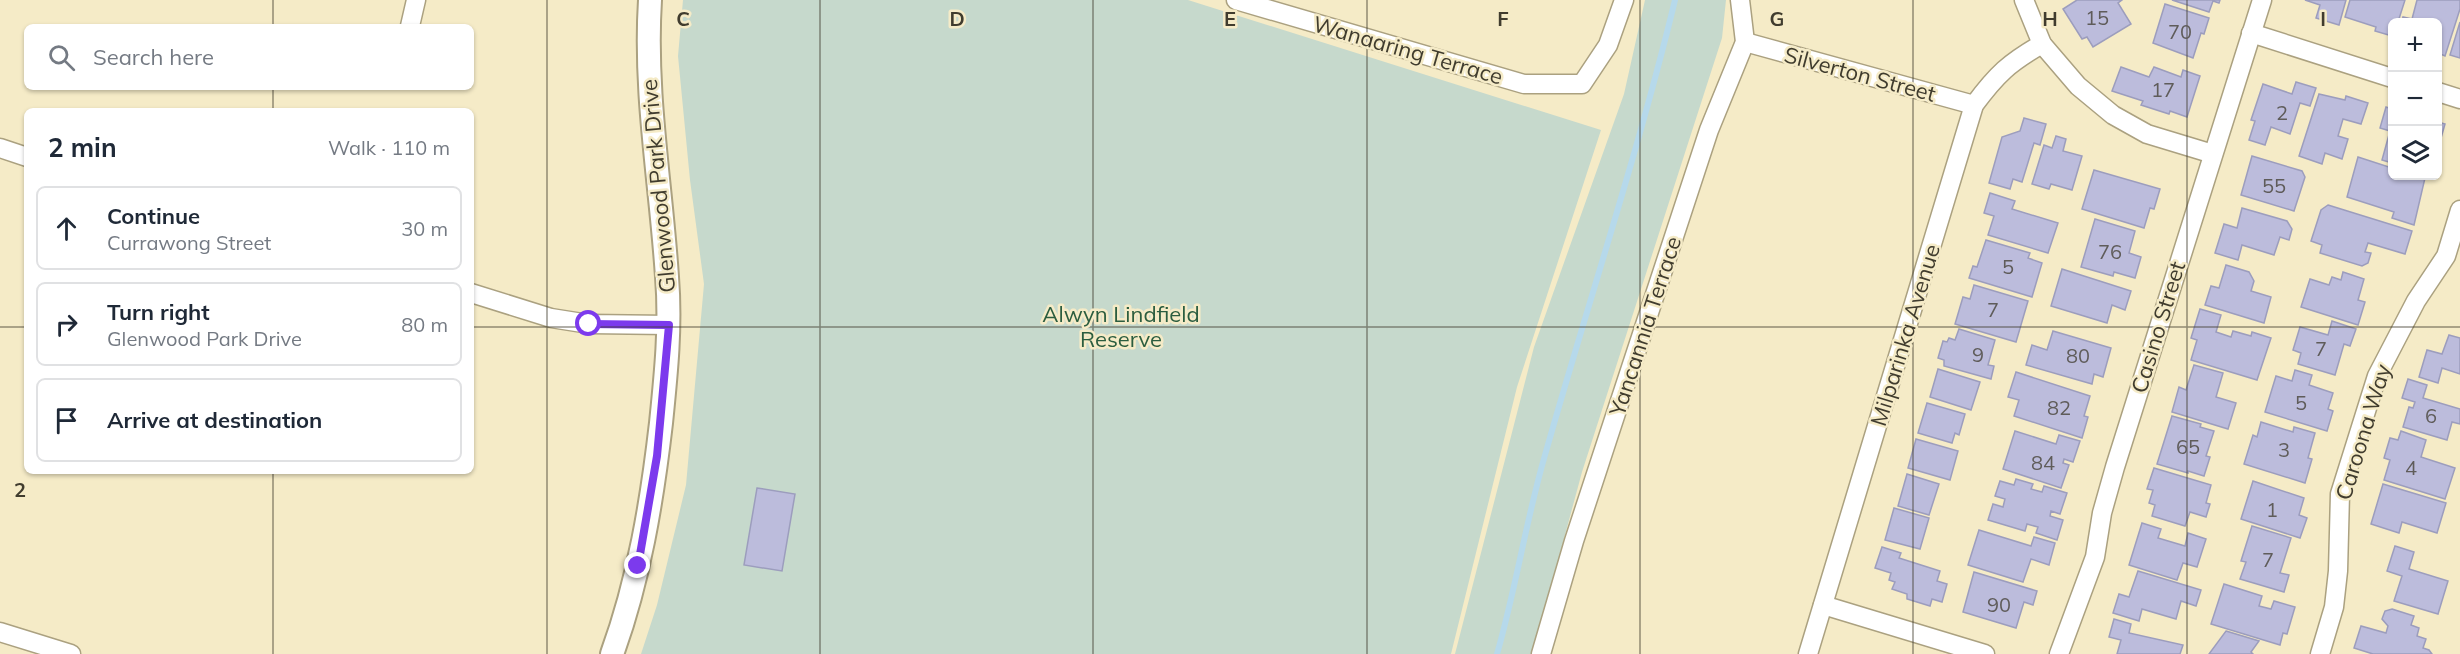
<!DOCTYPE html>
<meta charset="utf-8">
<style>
:root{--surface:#fff;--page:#f2f2f3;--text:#1f2937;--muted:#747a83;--line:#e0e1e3}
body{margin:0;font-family:Mulish,sans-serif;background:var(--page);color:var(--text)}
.controls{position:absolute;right:18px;top:18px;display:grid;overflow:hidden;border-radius:9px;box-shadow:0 2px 4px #0004}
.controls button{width:54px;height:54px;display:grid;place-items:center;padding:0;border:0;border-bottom:2px solid var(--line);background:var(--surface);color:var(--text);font:30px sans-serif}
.stop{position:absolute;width:18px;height:18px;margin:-14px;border:4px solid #7c3aed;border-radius:50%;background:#fff}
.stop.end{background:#7c3aed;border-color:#fff;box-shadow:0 2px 6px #0008}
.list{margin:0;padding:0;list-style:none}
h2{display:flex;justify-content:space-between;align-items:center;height:78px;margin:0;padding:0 24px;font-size:26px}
h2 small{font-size:20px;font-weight:400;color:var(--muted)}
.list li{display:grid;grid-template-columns:39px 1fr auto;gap:18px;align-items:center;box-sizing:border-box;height:84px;margin:0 12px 12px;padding:0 12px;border:2px solid var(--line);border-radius:9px}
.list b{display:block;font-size:22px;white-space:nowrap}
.list p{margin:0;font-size:20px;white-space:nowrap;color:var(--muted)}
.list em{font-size:20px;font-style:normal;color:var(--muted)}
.icon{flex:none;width:33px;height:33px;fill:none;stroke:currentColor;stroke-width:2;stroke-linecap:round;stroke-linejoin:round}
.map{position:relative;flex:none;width:2460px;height:654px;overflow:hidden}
.search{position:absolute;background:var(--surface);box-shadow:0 2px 4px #0004;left:24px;top:24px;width:450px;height:66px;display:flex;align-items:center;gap:15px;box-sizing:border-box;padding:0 21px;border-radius:9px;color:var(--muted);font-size:22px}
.panel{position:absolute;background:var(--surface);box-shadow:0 2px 4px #0004;left:24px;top:108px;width:450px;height:366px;border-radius:9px}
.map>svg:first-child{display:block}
.green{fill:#c6d9cc}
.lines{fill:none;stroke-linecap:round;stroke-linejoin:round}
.stream{stroke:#b6d9eb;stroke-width:6}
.building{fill:#bcbcdc;stroke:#9c9dbd;stroke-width:1.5}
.minor-casing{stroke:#aba180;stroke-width:21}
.tertiary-casing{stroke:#aba180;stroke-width:26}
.minor{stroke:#fff;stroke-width:18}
.tertiary{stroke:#fff;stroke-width:22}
.route{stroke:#7c3aed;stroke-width:8}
.grid{fill:none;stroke:#403c2e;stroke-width:1.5;stroke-opacity:0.55}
.labels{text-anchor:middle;stroke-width:5;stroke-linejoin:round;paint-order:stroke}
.number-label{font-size:20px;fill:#5f5c5a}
.street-label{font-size:22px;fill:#403c2e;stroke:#f5ebc7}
.park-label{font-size:22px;fill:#2b5d3f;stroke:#f5ebc7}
.grid-label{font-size:20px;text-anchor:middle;font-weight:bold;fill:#403c2e;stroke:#f5ebc7;stroke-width:5;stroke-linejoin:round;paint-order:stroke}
</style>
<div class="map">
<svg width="2460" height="654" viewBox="0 0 2460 654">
<rect width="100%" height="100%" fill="#f5ebc7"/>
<!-- green -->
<g class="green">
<polygon points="683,0 1188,0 1601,130 1517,387 1451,654 641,654 657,605 686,485 704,284 690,180 678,56"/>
<polygon points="1645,0 1726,0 1722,38 1582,472 1552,583 1538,654 1455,654 1534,347 1624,94"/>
</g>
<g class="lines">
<!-- stream -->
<path class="stream" d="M1497 654C1516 588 1526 520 1545 455 1588 303 1638 153 1675 0"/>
</g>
<!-- building -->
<g class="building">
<polygon points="2077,0 2122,0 2118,3 2131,24 2093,47 2087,37 2082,39 2063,9"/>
<polygon points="2172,0 2220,0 2219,3 2213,1 2209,12"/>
<polygon points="2305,0 2346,0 2339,25 2316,18 2320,5"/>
<polygon points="2350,0 2405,0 2398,22 2392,22 2392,36 2375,31 2376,27 2345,17"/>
<polygon points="2417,0 2460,0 2460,9 2445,56 2438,53 2438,22 2402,22 2403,17 2412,19"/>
<polygon points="2165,4 2209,18 2204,34 2201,33 2193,58 2153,43"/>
<polygon points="2460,22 2460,58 2450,55"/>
<polygon points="2121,67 2149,77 2154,67 2181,77 2183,70 2200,76 2187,117 2170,111 2169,114 2141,105 2143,101 2112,91"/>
<polygon points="2296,82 2316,88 2310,106 2300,103 2290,134 2271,127 2265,145 2249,140 2255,121 2251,120 2263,84 2292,94"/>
<polygon points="2319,94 2345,100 2346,96 2368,103 2361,124 2343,119 2338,136 2348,139 2342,159 2325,153 2322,164 2299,156"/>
<polygon points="2386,107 2392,109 2392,163 2382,160 2390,131 2380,128"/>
<polygon points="2024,118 2046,124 2040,145 2034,143 2022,182 2013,179 2010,189 1989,183 2002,137 2020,131"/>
<polygon points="2438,122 2445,124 2439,145 2438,144"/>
<polygon points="2056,136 2066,139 2063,151 2082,156 2072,190 2051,184 2049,189 2032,184 2044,145 2052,148"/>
<polygon points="2252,156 2302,171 2305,177 2294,211 2241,195"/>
<polygon points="2358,157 2392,168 2392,176 2425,178 2414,225 2392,218 2394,212 2347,197"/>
<polygon points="2094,170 2160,189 2154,209 2150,208 2144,228 2082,209"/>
<polygon points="1990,193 2015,201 2012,209 2058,223 2048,253 1988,235 1994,216 1984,213"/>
<polygon points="2328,205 2412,231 2405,254 2368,243 2365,252 2371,253 2368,263 2362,266 2320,253 2322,245 2311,241 2321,210"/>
<polygon points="2242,208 2287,221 2292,229 2289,240 2280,237 2274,255 2242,245 2238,260 2215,253 2224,224 2237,228"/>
<polygon points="2095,219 2135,231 2129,253 2141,257 2135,278 2114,272 2113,276 2081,267"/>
<polygon points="1986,240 2030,253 2028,258 2042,263 2032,297 1969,278 1973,266 1977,267"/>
<polygon points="2226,265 2249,272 2254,281 2251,291 2271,297 2264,323 2205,305 2211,286 2219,288"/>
<polygon points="2062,269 2131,291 2125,310 2112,305 2107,323 2051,306"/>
<polygon points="2343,272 2364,279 2358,300 2365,302 2358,325 2301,307 2310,279 2329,285 2332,277 2341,280"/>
<polygon points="1974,285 2028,301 2016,342 1955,324 1963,297 1970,299"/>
<polygon points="2200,309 2221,315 2216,332 2231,337 2233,331 2251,336 2252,332 2271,338 2257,380 2191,360 2197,340 2191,338"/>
<polygon points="2332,321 2356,329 2350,346 2344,344 2335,375 2298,364 2301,353 2293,350 2300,327 2328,335"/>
<polygon points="1959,329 1995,340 1988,365 1994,366 1991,379 1944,366 1944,360 1938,358 1943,341 1947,342 1949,338 1955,340"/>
<polygon points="2053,331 2111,348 2103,377 2094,374 2092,384 2026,365 2032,345 2047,350"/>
<polygon points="2449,335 2460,338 2460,374 2442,368 2438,383 2419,377 2427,350 2442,354"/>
<polygon points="2194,365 2223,373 2216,397 2236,403 2228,429 2172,412 2179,387 2186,390"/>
<polygon points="1938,369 1980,382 1971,410 1930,397"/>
<polygon points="2295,370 2312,375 2309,385 2333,393 2328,409 2333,411 2327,431 2265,412 2276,376 2292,381"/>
<polygon points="2016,372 2090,396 2084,416 2088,417 2082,438 2014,416 2019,400 2008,397"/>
<polygon points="2408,379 2427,385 2423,398 2460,409 2460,424 2452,422 2447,440 2403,427 2409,407 2413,408 2415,402 2402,398"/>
<polygon points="1927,403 1965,414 1959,435 1955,433 1952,443 1918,433"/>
<polygon points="2172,416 2201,424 2200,427 2214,431 2206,456 2210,457 2204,476 2188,471 2188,473 2157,464"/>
<polygon points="2261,422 2293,432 2294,427 2315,433 2308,458 2312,459 2305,483 2244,464 2253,435 2257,437"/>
<polygon points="2015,431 2056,444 2059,435 2080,441 2073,462 2064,459 2063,463 2069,465 2061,488 2003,469"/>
<polygon points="2401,431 2426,440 2421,457 2455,468 2445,499 2384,480 2390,460 2384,458 2390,438 2398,440"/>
<polygon points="1916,439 1958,451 1950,480 1908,468"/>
<polygon points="2154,468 2211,485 2206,503 2210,504 2206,517 2190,512 2185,526 2152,516 2155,505 2149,503 2153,490 2147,489"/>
<polygon points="1907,474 1939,484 1929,515 1898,506"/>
<polygon points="2016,479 2033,484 2031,489 2042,492 2044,486 2067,493 2060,514 2051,511 2050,516 2063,520 2057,540 2036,533 2038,527 2027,524 2025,531 1988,520 1993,504 2003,507 2005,499 1995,496 2000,481 2014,485"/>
<polygon points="2253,481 2304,498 2299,515 2307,518 2300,538 2241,519"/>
<polygon points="2383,484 2446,503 2437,533 2402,522 2399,533 2371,524"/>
<polygon points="757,488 795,494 782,571 744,565"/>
<polygon points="1894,508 1929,518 1920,549 1885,540"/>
<polygon points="2142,523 2161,529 2158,538 2185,546 2188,533 2206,539 2197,567 2183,563 2177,580 2129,565"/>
<polygon points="2252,526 2291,538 2280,573 2289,575 2284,592 2240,579 2246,562 2241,561"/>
<polygon points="1979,530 2031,546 2034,537 2055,543 2049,565 2031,559 2023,582 1968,565"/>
<polygon points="2395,546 2414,552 2409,569 2448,581 2438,614 2394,601 2402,576 2387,571"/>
<polygon points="1882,547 1901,553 1899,558 1940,571 1937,581 1947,584 1942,602 1932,599 1930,606 1907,599 1907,594 1892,589 1895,582 1889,580 1891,573 1875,568"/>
<polygon points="2138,571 2201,590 2196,606 2181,601 2176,619 2142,609 2139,621 2113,613 2119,594 2129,597"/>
<polygon points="1974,572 2037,591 2033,605 2024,602 2016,628 1963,612"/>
<polygon points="2224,584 2262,596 2259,606 2271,609 2274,601 2295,607 2287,634 2283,633 2280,645 2211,624"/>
<polygon points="2392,609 2414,616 2411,625 2419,628 2417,636 2426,639 2423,648 2429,650 2432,654 2373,654 2354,648 2361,626 2386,633 2388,626 2382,619 2385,611"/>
<polygon points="2114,619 2131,624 2129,633 2183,645 2180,654 2117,654 2121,640 2109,637"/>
<polygon points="2226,631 2259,641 2251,652 2253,654 2209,654"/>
</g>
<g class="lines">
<defs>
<g id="minor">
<polyline points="1236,0 1524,84 1582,84 1608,45 1624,0"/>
<polyline points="2024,0 2042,44 2078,86 2113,115 2147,134 2213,154"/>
<polyline points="410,26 416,0"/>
<polyline points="2251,33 2392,78"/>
<polyline points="1745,42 1974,105"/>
<polyline points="2438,92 2460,99"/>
<polyline points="0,148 27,157"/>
<polyline points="471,293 551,318 589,324 669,325"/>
<polyline points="1823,605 1985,654"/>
<polyline points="0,632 71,654"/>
<polyline points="1541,654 1574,541 1709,130 1745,42 1740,0"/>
<path d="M1808 654 1974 105C1997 74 2009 63 2042 44"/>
<polyline points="2059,654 2095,557 2102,513 2115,467 2262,0"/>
<polyline points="2320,654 2334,607 2338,571 2340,494 2377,376 2416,301 2446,256 2460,210"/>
</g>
<path id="tertiary" d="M612 654C639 580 652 501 661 423 666 374 671 326 667 277 661 184 644 94 650 0"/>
</defs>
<!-- minor casing -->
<use href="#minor" class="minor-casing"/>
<!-- tertiary casing -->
<use href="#tertiary" class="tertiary-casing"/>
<!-- minor -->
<use href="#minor" class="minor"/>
<!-- tertiary -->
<use href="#tertiary" class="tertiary"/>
</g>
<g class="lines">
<!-- route -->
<polyline class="route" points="589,324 669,325 657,456 638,566"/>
</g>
<!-- grid -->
<path class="grid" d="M273 0V27M547 0V654M820 0V654M1093 0V654M1367 0V654M1640 0V654M1913 0V654M2187 0V654M273 87V111M0 327H27M471 327H2460M273 471V654"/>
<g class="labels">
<!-- number labels -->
<g class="number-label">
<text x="2097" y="25">15</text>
<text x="2180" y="39">70</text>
<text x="2163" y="97">17</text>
<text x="2282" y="120">2</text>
<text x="2274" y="193">55</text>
<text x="2110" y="259">76</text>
<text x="2008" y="274">5</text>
<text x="1993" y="317">7</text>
<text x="2321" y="356">7</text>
<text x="1978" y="362">9</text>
<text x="2078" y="363">80</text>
<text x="2301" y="410">5</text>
<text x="2059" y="415">82</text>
<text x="2431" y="423">6</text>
<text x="2188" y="454">65</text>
<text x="2284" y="457">3</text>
<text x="2043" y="470">84</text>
<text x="2411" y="475">4</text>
<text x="2272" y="517">1</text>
<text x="2268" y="567">7</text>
<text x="1999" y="612">90</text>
</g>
<!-- street labels -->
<g class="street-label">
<text transform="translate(1408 50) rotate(16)" y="8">Wanaaring Terrace</text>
<text transform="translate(1860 74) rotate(15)" y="8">Silverton Street</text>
<text transform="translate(658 186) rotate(-95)" y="8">Glenwood Park Drive</text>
<text transform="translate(1645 326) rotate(-72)" y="8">Yancannia Terrace</text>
<text transform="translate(2158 327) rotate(-73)" y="8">Casino Street</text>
<text transform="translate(1905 335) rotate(-73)" y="8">Milparinka Avenue</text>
<text transform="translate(2363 432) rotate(-73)" y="8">Caroona Way</text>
</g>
<!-- park labels -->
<g class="park-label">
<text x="1121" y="322">Alwyn Lindfield<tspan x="1121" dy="25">Reserve</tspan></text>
</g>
</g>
<g class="grid-label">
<text x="683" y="26">C</text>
<text x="957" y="26">D</text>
<text x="1230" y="26">E</text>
<text x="1503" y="26">F</text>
<text x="1777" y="26">G</text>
<text x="2050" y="26">H</text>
<text x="2323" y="26">I</text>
<text x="20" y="497">2</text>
</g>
</svg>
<div class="controls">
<button>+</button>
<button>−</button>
<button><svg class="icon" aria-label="layers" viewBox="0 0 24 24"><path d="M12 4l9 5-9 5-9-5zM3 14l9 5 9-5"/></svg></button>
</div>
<div class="stop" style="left:589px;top:324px"></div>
<div class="stop end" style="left:638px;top:566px"></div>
<div class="search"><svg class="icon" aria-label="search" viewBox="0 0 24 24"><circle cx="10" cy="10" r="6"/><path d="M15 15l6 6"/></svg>Search here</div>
<section class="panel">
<h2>2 min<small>Walk · 110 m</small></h2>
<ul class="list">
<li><svg class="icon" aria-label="ahead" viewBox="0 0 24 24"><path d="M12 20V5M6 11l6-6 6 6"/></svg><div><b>Continue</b><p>Currawong Street</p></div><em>30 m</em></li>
<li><svg class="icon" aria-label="right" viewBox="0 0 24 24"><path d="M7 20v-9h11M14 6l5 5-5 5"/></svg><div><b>Turn right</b><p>Glenwood Park Drive</p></div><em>80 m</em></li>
<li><svg class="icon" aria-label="arrive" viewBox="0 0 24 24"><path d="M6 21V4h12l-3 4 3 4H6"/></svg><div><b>Arrive at destination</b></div></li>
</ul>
</section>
</div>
